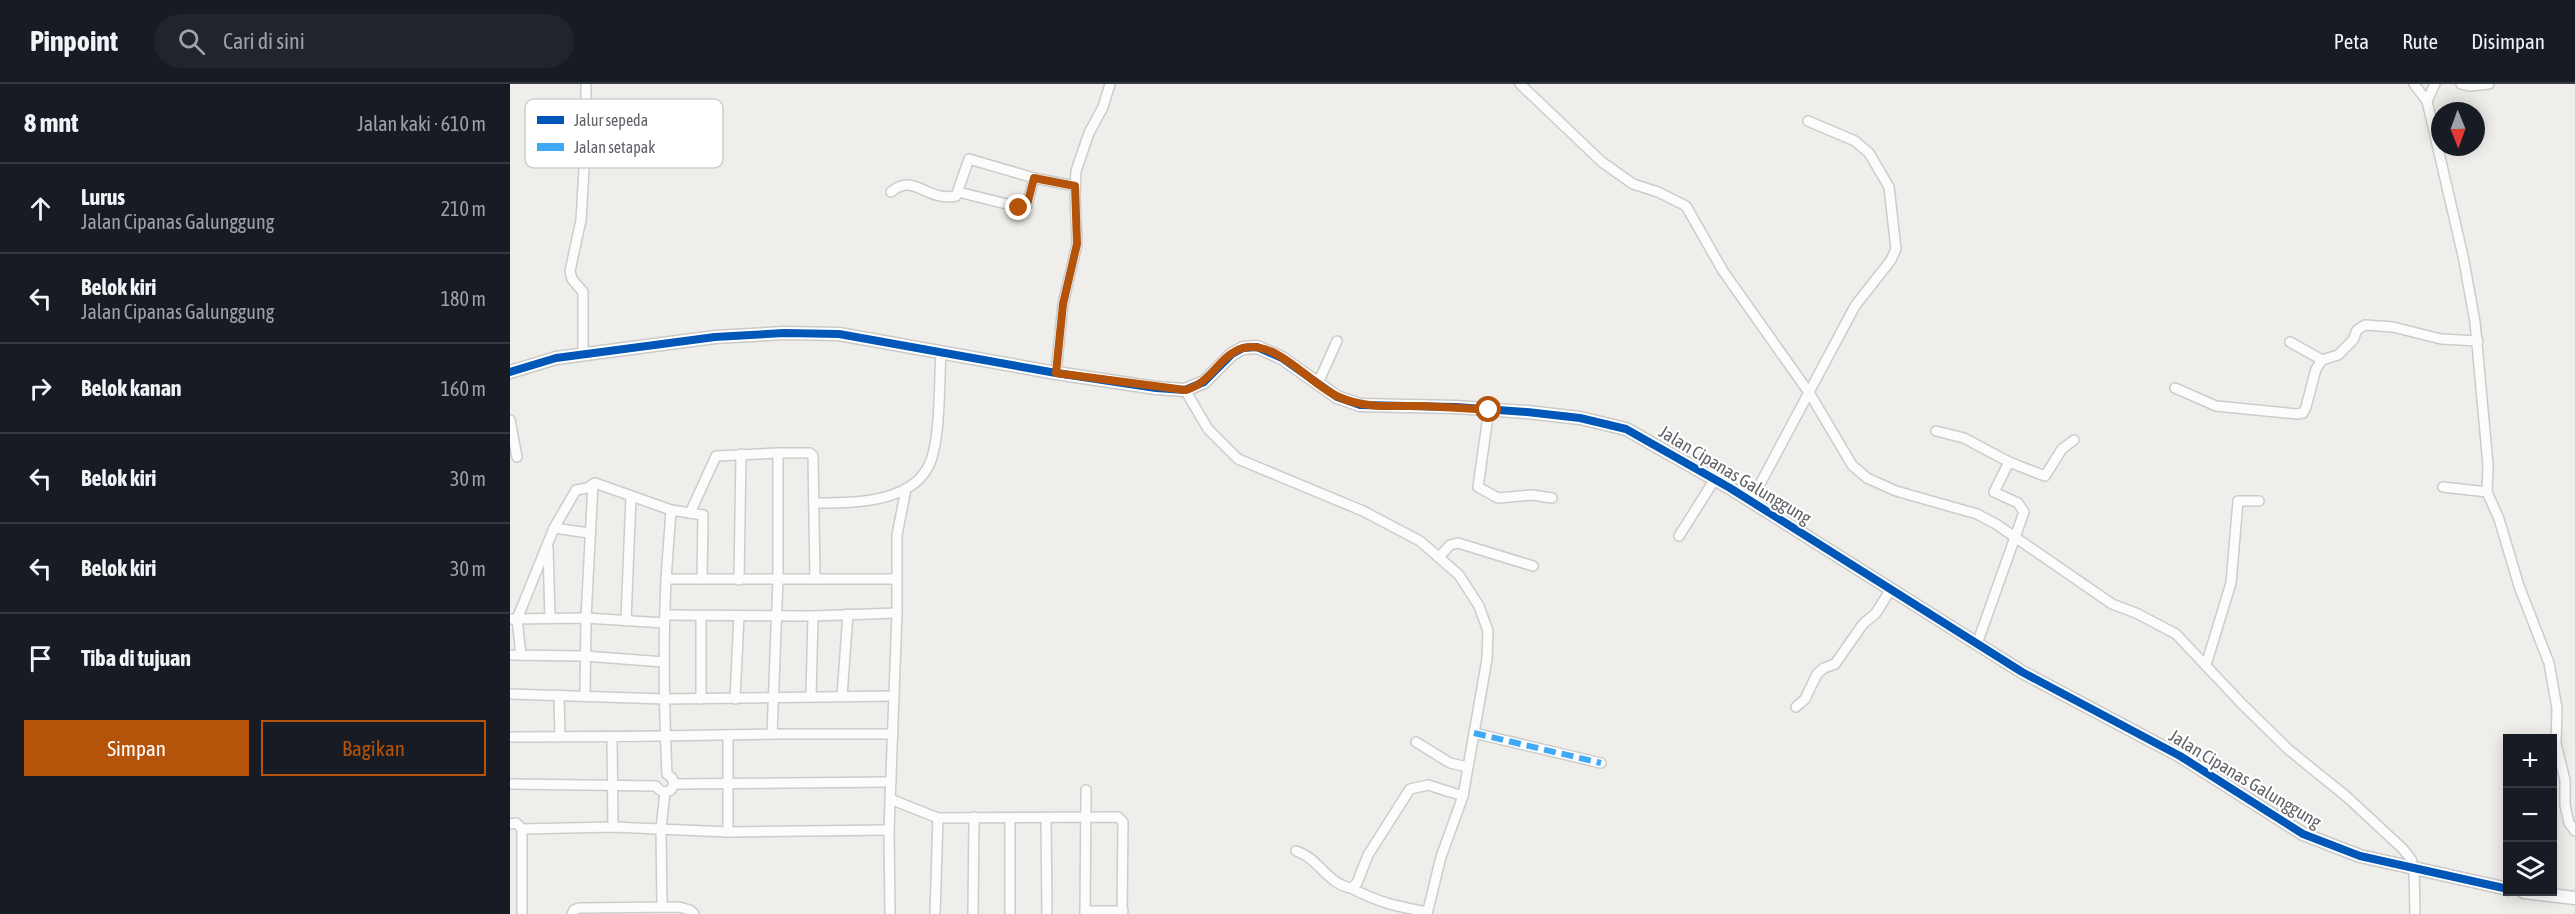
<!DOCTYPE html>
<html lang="id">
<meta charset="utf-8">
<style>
:root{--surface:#171b24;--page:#20242c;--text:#f1f3f6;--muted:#9ea1a6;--line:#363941;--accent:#b45309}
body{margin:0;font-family:"Asap Condensed",sans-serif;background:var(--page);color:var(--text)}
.controls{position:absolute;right:18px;bottom:18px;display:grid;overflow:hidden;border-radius:0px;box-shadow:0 3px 15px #0003}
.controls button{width:54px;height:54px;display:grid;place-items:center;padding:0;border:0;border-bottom:2px solid var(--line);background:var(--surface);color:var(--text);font:30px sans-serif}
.compass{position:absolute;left:1921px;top:18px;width:54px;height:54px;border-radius:50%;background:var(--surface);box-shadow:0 3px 15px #0003;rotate:179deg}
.stop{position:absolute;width:18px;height:18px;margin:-14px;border:4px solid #b45309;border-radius:50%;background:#fff}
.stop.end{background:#b45309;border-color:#fff;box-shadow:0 2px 6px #0008}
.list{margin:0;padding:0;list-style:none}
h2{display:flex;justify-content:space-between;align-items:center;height:78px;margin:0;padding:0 24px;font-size:26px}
h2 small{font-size:20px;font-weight:400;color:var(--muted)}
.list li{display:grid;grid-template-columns:39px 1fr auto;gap:18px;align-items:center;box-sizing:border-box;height:90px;padding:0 24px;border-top:2px solid var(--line)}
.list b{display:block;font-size:22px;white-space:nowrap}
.list p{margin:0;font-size:20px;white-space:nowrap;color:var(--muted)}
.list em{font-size:20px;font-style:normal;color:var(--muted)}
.actions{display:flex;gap:12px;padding:18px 24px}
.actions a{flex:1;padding:14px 0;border:2px solid var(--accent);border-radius:0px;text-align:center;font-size:21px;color:var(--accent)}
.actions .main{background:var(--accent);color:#fff}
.icon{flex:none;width:33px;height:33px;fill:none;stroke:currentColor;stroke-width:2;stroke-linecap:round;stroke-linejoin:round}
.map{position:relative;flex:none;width:2065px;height:830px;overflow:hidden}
header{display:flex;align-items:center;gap:36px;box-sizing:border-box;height:84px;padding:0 30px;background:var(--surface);border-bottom:2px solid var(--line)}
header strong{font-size:28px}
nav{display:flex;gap:33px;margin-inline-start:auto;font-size:21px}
.search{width:420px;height:54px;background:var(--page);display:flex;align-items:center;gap:15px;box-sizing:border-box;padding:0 21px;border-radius:33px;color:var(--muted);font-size:22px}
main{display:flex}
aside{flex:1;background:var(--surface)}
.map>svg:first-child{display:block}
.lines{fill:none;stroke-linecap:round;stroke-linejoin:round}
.street-casing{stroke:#cbcccc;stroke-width:12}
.secondary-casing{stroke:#cacacb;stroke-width:15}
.street{stroke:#fdfcfc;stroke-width:9}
.secondary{stroke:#fdfcfc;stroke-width:12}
.quiet{stroke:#3fa9f5;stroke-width:6;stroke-dasharray:12 6;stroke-linecap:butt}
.cycleway-casing{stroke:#fff;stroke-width:11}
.cycleway{stroke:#0057b8;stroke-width:8}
.route{stroke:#b45309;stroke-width:8}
.labels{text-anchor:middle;stroke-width:4.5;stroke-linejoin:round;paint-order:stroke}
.street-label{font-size:18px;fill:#5f6368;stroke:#fff}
.key{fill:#fff;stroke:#cfd0d2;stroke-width:1.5}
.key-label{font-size:16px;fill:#5f6368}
</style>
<header>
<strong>Pinpoint</strong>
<div class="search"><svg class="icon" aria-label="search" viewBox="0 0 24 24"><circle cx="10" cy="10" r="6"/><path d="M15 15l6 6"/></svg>Cari di sini</div>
<nav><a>Peta</a><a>Rute</a><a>Disimpan</a></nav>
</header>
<main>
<aside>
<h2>8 mnt<small>Jalan kaki · 610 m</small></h2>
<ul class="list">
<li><svg class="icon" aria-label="ahead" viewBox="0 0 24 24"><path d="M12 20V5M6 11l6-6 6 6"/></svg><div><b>Lurus</b><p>Jalan Cipanas Galunggung</p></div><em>210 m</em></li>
<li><svg class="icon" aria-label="left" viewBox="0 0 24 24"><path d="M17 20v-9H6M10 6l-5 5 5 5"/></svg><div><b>Belok kiri</b><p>Jalan Cipanas Galunggung</p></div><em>180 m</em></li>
<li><svg class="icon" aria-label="right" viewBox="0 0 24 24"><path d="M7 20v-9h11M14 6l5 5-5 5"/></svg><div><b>Belok kanan</b></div><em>160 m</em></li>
<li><svg class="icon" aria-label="left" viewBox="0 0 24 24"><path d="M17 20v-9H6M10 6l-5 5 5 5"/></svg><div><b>Belok kiri</b></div><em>30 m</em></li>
<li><svg class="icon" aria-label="left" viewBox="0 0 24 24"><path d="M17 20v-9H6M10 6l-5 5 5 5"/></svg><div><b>Belok kiri</b></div><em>30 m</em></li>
<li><svg class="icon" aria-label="arrive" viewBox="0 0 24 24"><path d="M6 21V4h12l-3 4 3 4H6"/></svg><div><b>Tiba di tujuan</b></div></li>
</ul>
<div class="actions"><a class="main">Simpan</a><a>Bagikan</a></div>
</aside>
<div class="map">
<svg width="2065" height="830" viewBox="0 0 2065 830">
<rect width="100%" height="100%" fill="#efeeea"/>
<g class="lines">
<defs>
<g id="street">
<polyline points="1010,0 1092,78 1123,100 1148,108 1176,122 1213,187 1300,310 1342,381 1357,394 1386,407 1467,430 1486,440 1602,520 1626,529 1666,550 1732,620 1779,666 1837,713 1893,765 1901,775 1904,785 1905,830"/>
<polyline points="1904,0 1917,17 1953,172 1965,238 1978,381 1977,408 1989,435 2009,502 2039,579 2047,624 2046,660 2055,696 2055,721 2059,739 2065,747"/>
<polyline points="1951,0 1960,2 1979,0"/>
<polyline points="1917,17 1925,0"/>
<path d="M381 108C404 88 416 118 446 112L459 75 524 94 565 102"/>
<polyline points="448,108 513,124 517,121 524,94"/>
<polyline points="1780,258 1812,276"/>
<polyline points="73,270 73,208 62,195 60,187 71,136 76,52 76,0"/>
<polyline points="546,289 553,220 567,160 565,111 566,87 579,49 593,23 600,0"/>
<polyline points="808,299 827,257"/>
<polyline points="1665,304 1706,322 1787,330 1793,329 1796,323 1806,285 1812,276 1828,271 1843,256 1847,246 1855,241 1883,243 1931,255 1968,257"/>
<polyline points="675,306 698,345 728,375 853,427 910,457 949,491 969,522 978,547 977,575 953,712 931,773 917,830"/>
<polyline points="979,325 968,403 988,414 1022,411 1042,414"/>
<polyline points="0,336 7,373"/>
<polyline points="1426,347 1454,354 1499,378 1484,408 1508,419 1514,428 1467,560"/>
<polyline points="268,369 300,369 303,372 305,495"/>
<polyline points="1499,378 1535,392 1552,365 1564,356"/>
<polyline points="1933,403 1977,408"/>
<polyline points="1241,417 1345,222 1381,176 1386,165 1379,103 1359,69 1345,57 1298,37"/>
<path d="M304 419C339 419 399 420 418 383 431 360 429 296 431 268"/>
<polyline points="180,429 206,372 268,369 268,495 386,495"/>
<polyline points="44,444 66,406 77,404 85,399 161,426"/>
<polyline points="1169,452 1205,395"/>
<polyline points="38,464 40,534"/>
<polyline points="929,473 940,461 948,459 1023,482"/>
<polyline points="156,495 161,426 193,431 192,495"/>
<polyline points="229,496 231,370"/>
<polyline points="155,531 303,532 387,529"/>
<polyline points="0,535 76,534 154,539"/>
<polyline points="116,536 121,412"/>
<polyline points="0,571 74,572 154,578"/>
<polyline points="11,571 7,535 44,444 79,449"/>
<polyline points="1696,581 1721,499 1728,417 1749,417"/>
<polyline points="0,610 155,615 384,612"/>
<polyline points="49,611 50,653"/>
<polyline points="75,611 76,534 83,400"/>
<polyline points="301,612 303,532"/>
<polyline points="332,612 338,530"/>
<polyline points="191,615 191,532"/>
<polyline points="225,615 229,532"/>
<polyline points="1286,623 1295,615 1307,590 1314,584 1325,580 1353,540 1366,529 1381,505"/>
<polyline points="964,649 1091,679"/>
<polyline points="262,650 383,650"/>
<polyline points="218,651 218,748"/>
<path d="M0 653C88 653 175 652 262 650L268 495H156C153 560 154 625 157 690L162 694 164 700 161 706C154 709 150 708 146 702L0 700"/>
<polyline points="102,654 103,743"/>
<polyline points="906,658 940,679 957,683"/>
<polyline points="164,700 381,698"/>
<polyline points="380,715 428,734"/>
<polyline points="536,734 537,830"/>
<polyline points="0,740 6,739 12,745 103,743 218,748 379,746"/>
<polyline points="12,745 12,830"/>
<path d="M786 767C809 774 817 800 841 804L847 799 858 771 900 705 918 701 953 712"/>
<path d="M841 804C870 819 885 822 917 828"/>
<polyline points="152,823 151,745 155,708"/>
<polyline points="575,827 613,827"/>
<polyline points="62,830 64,826 69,824 169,823 180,826 184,830"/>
<polyline points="380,830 379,746 387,529 387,451 396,405"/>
<polyline points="425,830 428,734 608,733 613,738 612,830"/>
<polyline points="463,830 464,733"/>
<polyline points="500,830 500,734"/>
<polyline points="575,830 576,706"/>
</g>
<g id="secondary">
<polyline points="0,288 46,274 205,253 274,249 329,250 546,289 646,304 675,306 694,298 722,270 733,264 747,263 772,274 827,313 850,321 946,323 1017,328 1070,334 1116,345 1220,404 1512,588 1670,672 1793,750 1850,772 1998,805"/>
<polyline points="2014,808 2065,814"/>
</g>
</defs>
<!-- street casing -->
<use href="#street" class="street-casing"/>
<!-- secondary casing -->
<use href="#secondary" class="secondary-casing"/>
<!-- street -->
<use href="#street" class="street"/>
<!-- secondary -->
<use href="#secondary" class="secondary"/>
<!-- quiet -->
<polyline class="quiet" points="964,649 1091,679"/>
<defs>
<polyline id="cycleway" points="0,288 46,274 205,253 274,249 329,250 546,289 646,304 675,306 694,298 722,270 733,264 747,263 772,274 827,313 850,321 946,323 1017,328 1070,334 1116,345 1220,404 1512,588 1670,672 1793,750 1850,772 1998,805"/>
</defs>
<!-- cycleway casing -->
<use href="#cycleway" class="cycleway-casing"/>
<!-- cycleway -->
<use href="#cycleway" class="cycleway"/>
</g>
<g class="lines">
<!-- route -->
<path class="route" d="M509 124 517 121 524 94 565 102 567 160 553 220 546 289 675 306C701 300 710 270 733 264 768 256 800 301 829 313 853 324 880 322 906 322 930 323 955 324 979 326"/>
</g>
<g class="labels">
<!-- street labels -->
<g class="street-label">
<text transform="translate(1225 391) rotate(31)" y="6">Jalan Cipanas Galunggung</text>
<text transform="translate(1735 695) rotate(31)" y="6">Jalan Cipanas Galunggung</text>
</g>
</g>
<!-- legend -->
<rect x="15" y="15" width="198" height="69" rx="9" class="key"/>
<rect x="27" y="32" width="27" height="8" fill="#0057b8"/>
<rect x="27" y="59" width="27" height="8" fill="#3fa9f5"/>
<g class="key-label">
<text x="64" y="42">Jalur sepeda</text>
<text x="64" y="69">Jalan setapak</text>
</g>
</svg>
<div class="controls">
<button>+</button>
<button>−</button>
<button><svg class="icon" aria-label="layers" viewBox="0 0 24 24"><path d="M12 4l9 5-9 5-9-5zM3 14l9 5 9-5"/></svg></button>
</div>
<svg class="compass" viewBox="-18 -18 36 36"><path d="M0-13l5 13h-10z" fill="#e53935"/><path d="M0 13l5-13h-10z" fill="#9ea1a6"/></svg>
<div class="stop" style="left:979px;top:326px"></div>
<div class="stop end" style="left:509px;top:124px"></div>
</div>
</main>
